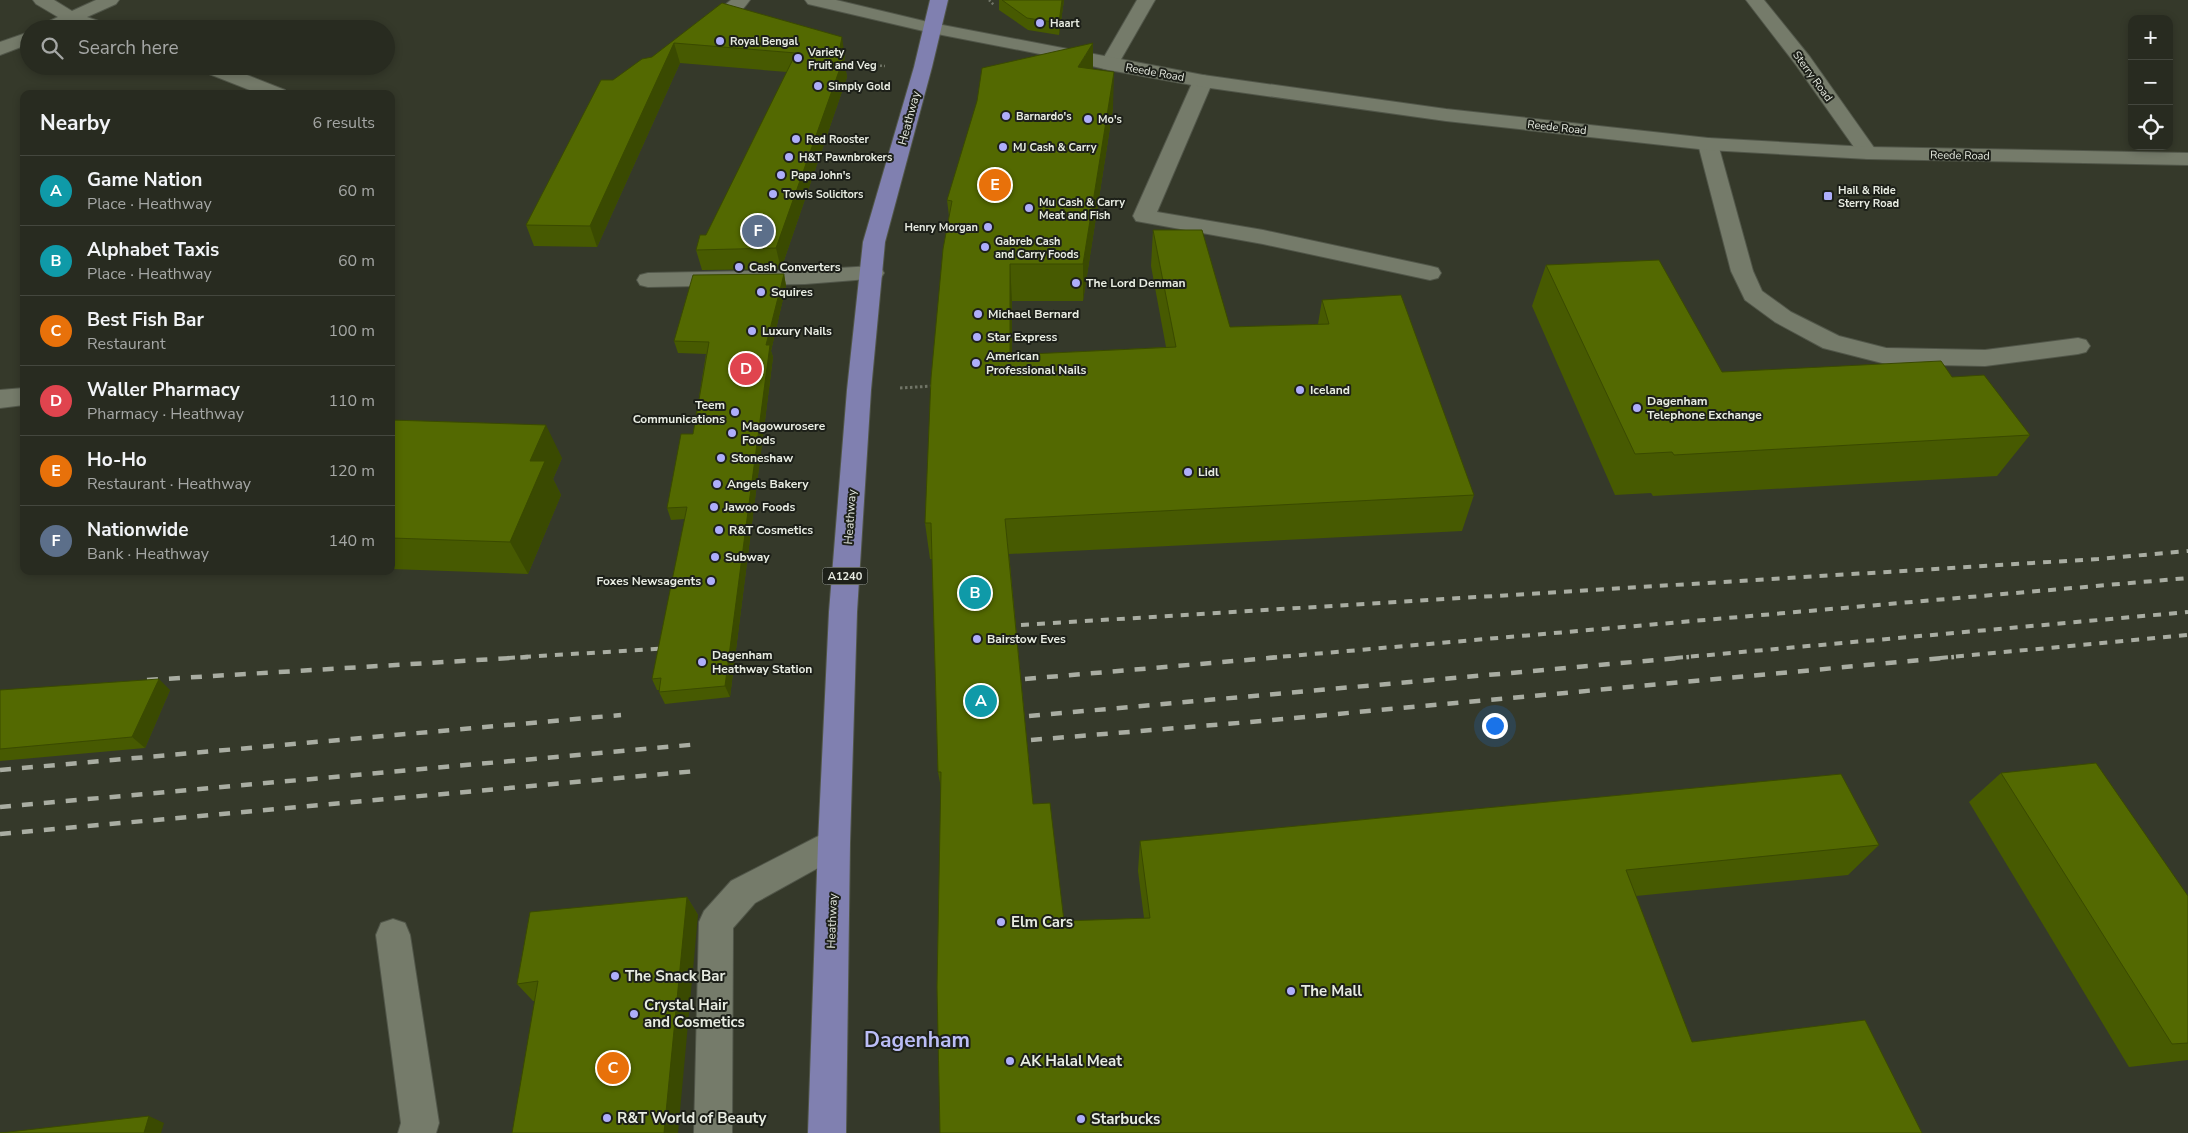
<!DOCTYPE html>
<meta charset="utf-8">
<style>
:root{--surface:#282b20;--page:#303329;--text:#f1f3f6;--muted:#a5a7a5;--line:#44473e;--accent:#95b2f1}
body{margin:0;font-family:"Nunito Sans",sans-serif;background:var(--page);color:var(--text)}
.controls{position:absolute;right:15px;top:15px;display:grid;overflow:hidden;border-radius:10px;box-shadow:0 2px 8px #0003}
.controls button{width:45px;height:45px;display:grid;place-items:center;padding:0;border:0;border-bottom:1px solid var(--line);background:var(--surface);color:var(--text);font:25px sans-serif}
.you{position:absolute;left:1494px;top:725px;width:18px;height:18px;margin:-12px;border:4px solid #fff;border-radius:50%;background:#1a73e8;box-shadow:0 0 0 8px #1a73e833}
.badge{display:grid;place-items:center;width:32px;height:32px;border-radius:50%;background:var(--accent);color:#fff;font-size:16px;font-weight:700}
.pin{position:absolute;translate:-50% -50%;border:2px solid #fff;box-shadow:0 1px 5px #0006}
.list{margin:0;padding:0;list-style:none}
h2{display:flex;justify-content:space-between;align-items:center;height:65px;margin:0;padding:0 20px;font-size:21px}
h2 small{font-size:16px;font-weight:400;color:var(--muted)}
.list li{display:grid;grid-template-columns:32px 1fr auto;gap:15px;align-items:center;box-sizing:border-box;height:70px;padding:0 20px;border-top:1px solid var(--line)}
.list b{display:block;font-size:19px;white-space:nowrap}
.list p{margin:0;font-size:16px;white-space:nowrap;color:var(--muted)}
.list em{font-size:16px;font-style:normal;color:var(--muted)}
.icon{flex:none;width:28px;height:28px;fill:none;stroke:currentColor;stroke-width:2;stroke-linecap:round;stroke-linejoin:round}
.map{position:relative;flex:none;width:2188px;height:1133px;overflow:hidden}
.search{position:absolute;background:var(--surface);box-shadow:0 2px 8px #0003;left:20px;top:20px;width:375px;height:55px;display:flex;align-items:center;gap:12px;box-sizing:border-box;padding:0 18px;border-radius:28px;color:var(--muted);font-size:19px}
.panel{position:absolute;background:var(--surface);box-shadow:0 2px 8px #0003;left:20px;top:90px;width:375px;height:485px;border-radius:10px}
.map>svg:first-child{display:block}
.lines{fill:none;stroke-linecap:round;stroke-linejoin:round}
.lane-casing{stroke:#515649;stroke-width:2}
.street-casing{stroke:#515649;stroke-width:2}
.secondary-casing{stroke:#515649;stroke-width:2}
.primary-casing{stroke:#515649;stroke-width:2}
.path-far1{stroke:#707466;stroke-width:2.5;stroke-dasharray:2 2;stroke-linecap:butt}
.path{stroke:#707466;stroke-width:3;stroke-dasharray:2.5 2.5;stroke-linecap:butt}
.lane{fill:#757b6a;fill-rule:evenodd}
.street{fill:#757b6a;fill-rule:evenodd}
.secondary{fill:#757b6a;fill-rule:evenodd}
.primary{fill:#8080b0;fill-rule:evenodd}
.rail-far1{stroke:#a9ada2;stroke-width:4;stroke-dasharray:8 8;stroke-linecap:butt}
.rail{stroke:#a9ada2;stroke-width:4.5;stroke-dasharray:11 11;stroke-linecap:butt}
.wall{fill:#475a01}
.shaded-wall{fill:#3a4a01}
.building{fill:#536901;stroke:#3a4a01}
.poi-dot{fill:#aeaefb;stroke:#1d2019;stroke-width:2}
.labels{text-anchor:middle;stroke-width:4;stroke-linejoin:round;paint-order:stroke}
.far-poi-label{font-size:11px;font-weight:bold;fill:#e8ece2;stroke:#1d2019;text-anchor:start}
.far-street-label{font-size:11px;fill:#e8ece2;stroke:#1d2019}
.shield{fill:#1d2019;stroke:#abafa6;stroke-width:1}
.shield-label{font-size:11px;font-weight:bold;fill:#e8ece2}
.street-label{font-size:12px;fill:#e8ece2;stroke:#1d2019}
.poi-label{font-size:12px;font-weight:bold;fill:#e8ece2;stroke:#1d2019;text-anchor:start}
.near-poi-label{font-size:15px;font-weight:bold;fill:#e8ece2;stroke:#1d2019;text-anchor:start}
.near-district-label{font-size:21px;font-weight:bold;fill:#bbbdf6;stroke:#1d2019}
</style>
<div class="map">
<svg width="2188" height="1133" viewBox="0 0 2188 1133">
<rect width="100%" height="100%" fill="#35392a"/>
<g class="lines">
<defs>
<g id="lane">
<path d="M731 0H750C741 13 714 38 698 34L695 30C700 23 722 8 731 0Z"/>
<polygon points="1203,75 1210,77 1213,81 1157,212 1263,230 1430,266 1438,268 1441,273 1438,278 1430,280 1263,244 1136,221 1133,216 1193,81 1196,77"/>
<polygon points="1708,138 1715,140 1718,144 1753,271 1762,291 1791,312 1839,336 1886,348 1985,350 2078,338 2086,340 2090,346 2086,352 2078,354 1985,366 1886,364 1823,348 1775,322 1745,300 1731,271 1698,144 1701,140"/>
<polygon points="873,266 881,268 884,273 881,278 805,284 648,287 640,285 637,280 640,275 648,273 805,270"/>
<polygon points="393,919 405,923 410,935 439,1123 436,1133 398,1133 401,1123 376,935 381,923"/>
</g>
<g id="street">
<polygon points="33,0 54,0 72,11 96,0 119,0 116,4 87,17 110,25 113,29 86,29 72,24 62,29 38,29 41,25 58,17 36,4"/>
<polygon points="1137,0 1155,0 1116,68 1109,70 1102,68 1100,64"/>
<polygon points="1746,0 1764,0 1810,57 1875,149 1878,153 1875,157 1868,159 1861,157 1796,65"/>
<polygon points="29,32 29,44 0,55 0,42"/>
<polygon points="197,66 224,66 285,90 287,94 260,94 199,70"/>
<polygon points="24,388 24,405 0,408 0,390"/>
<polygon points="834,828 845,833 850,843 845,853 755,903 733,928 732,1133 694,1133 699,922 704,911 731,881"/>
</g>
<polygon id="secondary" points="805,0 836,0 932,23 1203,75 1446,109 1708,138 1868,147 2188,153 2188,165 1868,159 1708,150 1446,121 1203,87 1109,70 1040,54 932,33 808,4"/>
<polygon id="primary" points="930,0 948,0 932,67 885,242 871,390 857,612 850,843 846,1133 808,1133 818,843 829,612 847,390 863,242 914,67"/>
</defs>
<!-- lane casing -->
<use href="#lane" class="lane-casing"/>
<!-- street casing -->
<use href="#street" class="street-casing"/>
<!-- secondary casing -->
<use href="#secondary" class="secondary-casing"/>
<!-- primary casing -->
<use href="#primary" class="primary-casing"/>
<!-- path-far1 -->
<g class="path-far1">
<polyline points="989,0 994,5"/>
<polyline points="868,65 885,66"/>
</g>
<!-- path -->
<polyline class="path" points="900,388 933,386"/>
<!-- lane -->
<use href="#lane" class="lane"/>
<!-- street -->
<use href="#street" class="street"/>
<!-- secondary -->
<use href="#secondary" class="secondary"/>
<!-- primary -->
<use href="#primary" class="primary"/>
<!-- rail-far1 -->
<g class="rail-far1">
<polyline points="1021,625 2098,559 2188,551"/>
<polyline points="507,658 671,648"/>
<polyline points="1267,658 2188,578"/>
<polyline points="1675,658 2188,612"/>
<polyline points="1940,658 2188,635"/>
</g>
<!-- rail -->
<g class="rail">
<polyline points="1025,679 1281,657"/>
<polyline points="147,680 528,657"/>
<polyline points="1029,716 1689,657"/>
<polyline points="1031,740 1250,722 1954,657"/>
<polyline points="0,770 621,715"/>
<polyline points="0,807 700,744"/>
<polyline points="0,834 697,771"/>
</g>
</g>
<!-- wall -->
<g class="wall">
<polygon points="999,0 1064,0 1059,35 1028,30 999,10"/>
<polygon points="722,3 845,57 844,61 847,77 781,269 702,270 696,250 706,235 787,72 680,63 597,247 534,246 526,225 613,80 652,57"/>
<polygon points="1093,69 1113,108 1083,301 1012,301 1012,355 1166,347 1151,266 1153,230 1230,327 1318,324 1322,300 1474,495 1462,531 1009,554 1033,804 1064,921 1144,918 1138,871 1140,841 1879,845 1848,875 1636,896 1692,1042 1922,1133 940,1133 941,788 938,772 932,559 930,559 925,523 949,216 947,200"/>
<polygon points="1546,265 1722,372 1952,377 2030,435 1997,476 1653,496 1651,493 1615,495 1532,306"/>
<polygon points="784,274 786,286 771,351 773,357 730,697 665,704 659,692 660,690 657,690 652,679 685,519 671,520 667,508 693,434 706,354 678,353 674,341"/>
<polygon points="391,420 562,458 553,479 561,495 528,574 391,569"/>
<polygon points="0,690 170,690 145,748 0,761"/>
<polygon points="2001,773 2188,896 2188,1060 2129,1067 1969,802"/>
<polygon points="687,897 698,915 534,1001 533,1001 517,984"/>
</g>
<!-- shaded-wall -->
<g class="shaded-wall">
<polygon points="1062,0 1064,0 1059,35 1059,23"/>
<polygon points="842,37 845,57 844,61 847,77 781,269 776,248 838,57"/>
<polygon points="674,43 680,63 597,247 590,226"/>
<polygon points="1093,43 1093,79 1078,67"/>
<polygon points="1114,72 1113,108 1083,301 1083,264"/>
<polygon points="1010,264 1012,301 1012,392 1010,355"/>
<polygon points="784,274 786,286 771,351 773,357 730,697 725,686 766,345"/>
<polygon points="546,425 562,458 553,479 561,495 528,574 510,542 530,461"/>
<polygon points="159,679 170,690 145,748 132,737"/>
<polygon points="687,897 698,915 678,1133 664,1133"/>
<polygon points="149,1116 164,1123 161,1133 144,1133"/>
</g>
<!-- building -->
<g class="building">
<polygon points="1002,0 1062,0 1059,23 1027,18"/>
<polygon points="722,3 842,37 838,57 844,57 776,248 696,250 700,235 706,235 796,53 674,43 590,226 526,225 601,80 613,80 642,59 652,57"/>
<polygon points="1093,43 1078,67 1114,72 1083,264 1010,264 1010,355 1176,347 1153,230 1202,230 1230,327 1329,324 1322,300 1401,295 1474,495 1005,519 1033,804 1050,803 1064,921 1150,918 1140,841 1841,774 1879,845 1626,870 1692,1042 1865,1020 1922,1133 940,1133 937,987 941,772 938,772 931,523 925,523 931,378 943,249 952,201 947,200 977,101 982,68"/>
<polygon points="1659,260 1722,372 1941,361 1952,377 1984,375 2030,435 1674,455 1672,452 1635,454 1546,265"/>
<polygon points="784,274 766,345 770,345 725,686 659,692 661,678 652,679 687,507 667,508 681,434 693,434 709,342 674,341 693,275"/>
<polygon points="391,420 546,425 530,461 545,461 510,542 391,538"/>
<polygon points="159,679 132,737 0,749 0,690"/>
<polygon points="2096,763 2188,896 2188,1043 2172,1044 2001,773"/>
<polygon points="687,897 664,1133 512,1133 538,981 517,984 530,912"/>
<polygon points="149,1116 144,1133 0,1133"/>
</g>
<!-- markers -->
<g class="poi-dot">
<circle cx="1040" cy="23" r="5"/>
<circle cx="720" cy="41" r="5"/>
<circle cx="798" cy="58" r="5"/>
<circle cx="818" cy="86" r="5"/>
<circle cx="1006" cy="116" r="5"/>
<circle cx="1088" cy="119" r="5"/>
<circle cx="796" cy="139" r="5"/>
<circle cx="1003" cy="147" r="5"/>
<circle cx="789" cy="157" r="5"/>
<circle cx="781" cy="175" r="5"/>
<circle cx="773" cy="194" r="5"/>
<rect x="1823" y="191" width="10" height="10" rx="2.5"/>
<circle cx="1029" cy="208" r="5"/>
<circle cx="988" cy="227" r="5"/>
<circle cx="985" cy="247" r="5"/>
<circle cx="739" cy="267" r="5"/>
<circle cx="1076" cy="283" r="5"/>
<circle cx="761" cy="292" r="5"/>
<circle cx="978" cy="314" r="5"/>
<circle cx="752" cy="331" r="5"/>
<circle cx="977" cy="337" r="5"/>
<circle cx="976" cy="363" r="5"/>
<circle cx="1300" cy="390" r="5"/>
<circle cx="1637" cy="408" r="5"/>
<circle cx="735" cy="412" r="5"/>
<circle cx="732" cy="433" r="5"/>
<circle cx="721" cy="458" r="5"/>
<circle cx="1188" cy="472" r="5"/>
<circle cx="717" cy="484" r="5"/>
<circle cx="714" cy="507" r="5"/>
<circle cx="719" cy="530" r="5"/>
<circle cx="715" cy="557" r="5"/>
<circle cx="711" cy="581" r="5"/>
<circle cx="977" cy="639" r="5"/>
<circle cx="702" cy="662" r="5"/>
<circle cx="1001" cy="922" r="5"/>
<circle cx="615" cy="976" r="5"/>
<circle cx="1291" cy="991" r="5"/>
<circle cx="634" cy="1014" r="5"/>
<circle cx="1010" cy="1061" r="5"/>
<circle cx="607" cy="1118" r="5"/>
<circle cx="1081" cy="1119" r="5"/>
</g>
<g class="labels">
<!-- far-poi labels -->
<g class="far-poi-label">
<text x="1050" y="27">Haart</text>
<text x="730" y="45">Royal Bengal</text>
<text x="808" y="56">Variety<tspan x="808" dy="13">Fruit and Veg</tspan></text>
<text x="828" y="90">Simply Gold</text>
<text x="1016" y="120">Barnardo's</text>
<text x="1098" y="123">Mo's</text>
<text x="806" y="143">Red Rooster</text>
<text x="1013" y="151">MJ Cash &amp; Carry</text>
<text x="799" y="161">H&amp;T Pawnbrokers</text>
<text x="791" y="179">Papa John's</text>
<text x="1838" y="194">Hail &amp; Ride<tspan x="1838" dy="13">Sterry Road</tspan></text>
<text x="783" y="198">Towis Solicitors</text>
<text x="1039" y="206">Mu Cash &amp; Carry<tspan x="1039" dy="13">Meat and Fish</tspan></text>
<text x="978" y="231" text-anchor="end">Henry Morgan</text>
<text x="995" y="245">Gabreb Cash<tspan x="995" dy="13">and Carry Foods</tspan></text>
</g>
<!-- far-street labels -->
<g class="far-street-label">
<text transform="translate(1155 72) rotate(10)" y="4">Reede Road</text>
<text transform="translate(1813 76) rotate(54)" y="4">Sterry Road</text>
<text transform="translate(1557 127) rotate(6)" y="4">Reede Road</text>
<text transform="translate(1960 155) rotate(1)" y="4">Reede Road</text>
</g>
<!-- shield labels -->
<rect class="shield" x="822.5" y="567.5" width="45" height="17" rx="4"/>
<g class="shield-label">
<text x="845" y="580">A1240</text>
</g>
<!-- street labels -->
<g class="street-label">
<text transform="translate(909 118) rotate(-75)" y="4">Heathway</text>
<text transform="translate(850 517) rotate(-86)" y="4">Heathway</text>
<text transform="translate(832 921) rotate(-88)" y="4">Heathway</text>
</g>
<!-- poi labels -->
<g class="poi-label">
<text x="749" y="271">Cash Converters</text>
<text x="1086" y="287">The Lord Denman</text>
<text x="771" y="296">Squires</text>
<text x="988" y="318">Michael Bernard</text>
<text x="762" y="335">Luxury Nails</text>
<text x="987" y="341">Star Express</text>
<text x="986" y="360">American<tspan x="986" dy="14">Professional Nails</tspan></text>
<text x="1310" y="394">Iceland</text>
<text x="1647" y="405">Dagenham<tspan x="1647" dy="14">Telephone Exchange</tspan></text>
<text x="725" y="409" text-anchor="end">Teem<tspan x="725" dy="14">Communications</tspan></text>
<text x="742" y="430">Magowurosere<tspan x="742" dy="14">Foods</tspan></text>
<text x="731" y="462">Stoneshaw</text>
<text x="1198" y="476">Lidl</text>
<text x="727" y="488">Angels Bakery</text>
<text x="724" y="511">Jawoo Foods</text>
<text x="729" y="534">R&amp;T Cosmetics</text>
<text x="725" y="561">Subway</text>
<text x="701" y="585" text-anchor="end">Foxes Newsagents</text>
<text x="987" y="643">Bairstow Eves</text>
<text x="712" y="659">Dagenham<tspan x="712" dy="14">Heathway Station</tspan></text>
</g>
<!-- near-poi labels -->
<g class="near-poi-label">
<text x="1011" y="927">Elm Cars</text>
<text x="625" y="981">The Snack Bar</text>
<text x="1301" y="996">The Mall</text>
<text x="644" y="1010">Crystal Hair<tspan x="644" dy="17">and Cosmetics</tspan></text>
<text x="1020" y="1066">AK Halal Meat</text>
<text x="617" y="1123">R&amp;T World of Beauty</text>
<text x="1091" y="1124">Starbucks</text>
</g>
<!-- near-district labels -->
<g class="near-district-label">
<text x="917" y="1047">Dagenham</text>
</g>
</g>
</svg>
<div class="controls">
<button>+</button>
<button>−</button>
<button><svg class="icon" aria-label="locate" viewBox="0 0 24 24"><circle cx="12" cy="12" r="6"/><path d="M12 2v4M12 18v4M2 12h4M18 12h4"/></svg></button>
</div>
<div class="you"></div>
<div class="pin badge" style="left:981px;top:701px;background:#0f9aa8">A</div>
<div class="pin badge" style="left:975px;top:593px;background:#0f9aa8">B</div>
<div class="pin badge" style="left:613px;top:1068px;background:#e8710a">C</div>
<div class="pin badge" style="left:746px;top:369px;background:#e0444e">D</div>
<div class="pin badge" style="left:995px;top:185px;background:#e8710a">E</div>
<div class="pin badge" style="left:758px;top:231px;background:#5c6f8a">F</div>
<div class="search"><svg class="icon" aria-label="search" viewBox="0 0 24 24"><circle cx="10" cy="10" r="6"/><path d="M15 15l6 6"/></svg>Search here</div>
<section class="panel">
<h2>Nearby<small>6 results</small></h2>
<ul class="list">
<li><span class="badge" style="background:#0f9aa8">A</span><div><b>Game Nation</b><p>Place · Heathway</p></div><em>60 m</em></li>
<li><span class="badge" style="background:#0f9aa8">B</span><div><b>Alphabet Taxis</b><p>Place · Heathway</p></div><em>60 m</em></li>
<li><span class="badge" style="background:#e8710a">C</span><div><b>Best Fish Bar</b><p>Restaurant</p></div><em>100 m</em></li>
<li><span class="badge" style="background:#e0444e">D</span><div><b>Waller Pharmacy</b><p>Pharmacy · Heathway</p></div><em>110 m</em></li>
<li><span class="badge" style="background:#e8710a">E</span><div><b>Ho-Ho</b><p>Restaurant · Heathway</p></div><em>120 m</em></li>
<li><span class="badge" style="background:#5c6f8a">F</span><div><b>Nationwide</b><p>Bank · Heathway</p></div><em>140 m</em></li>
</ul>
</section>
</div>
